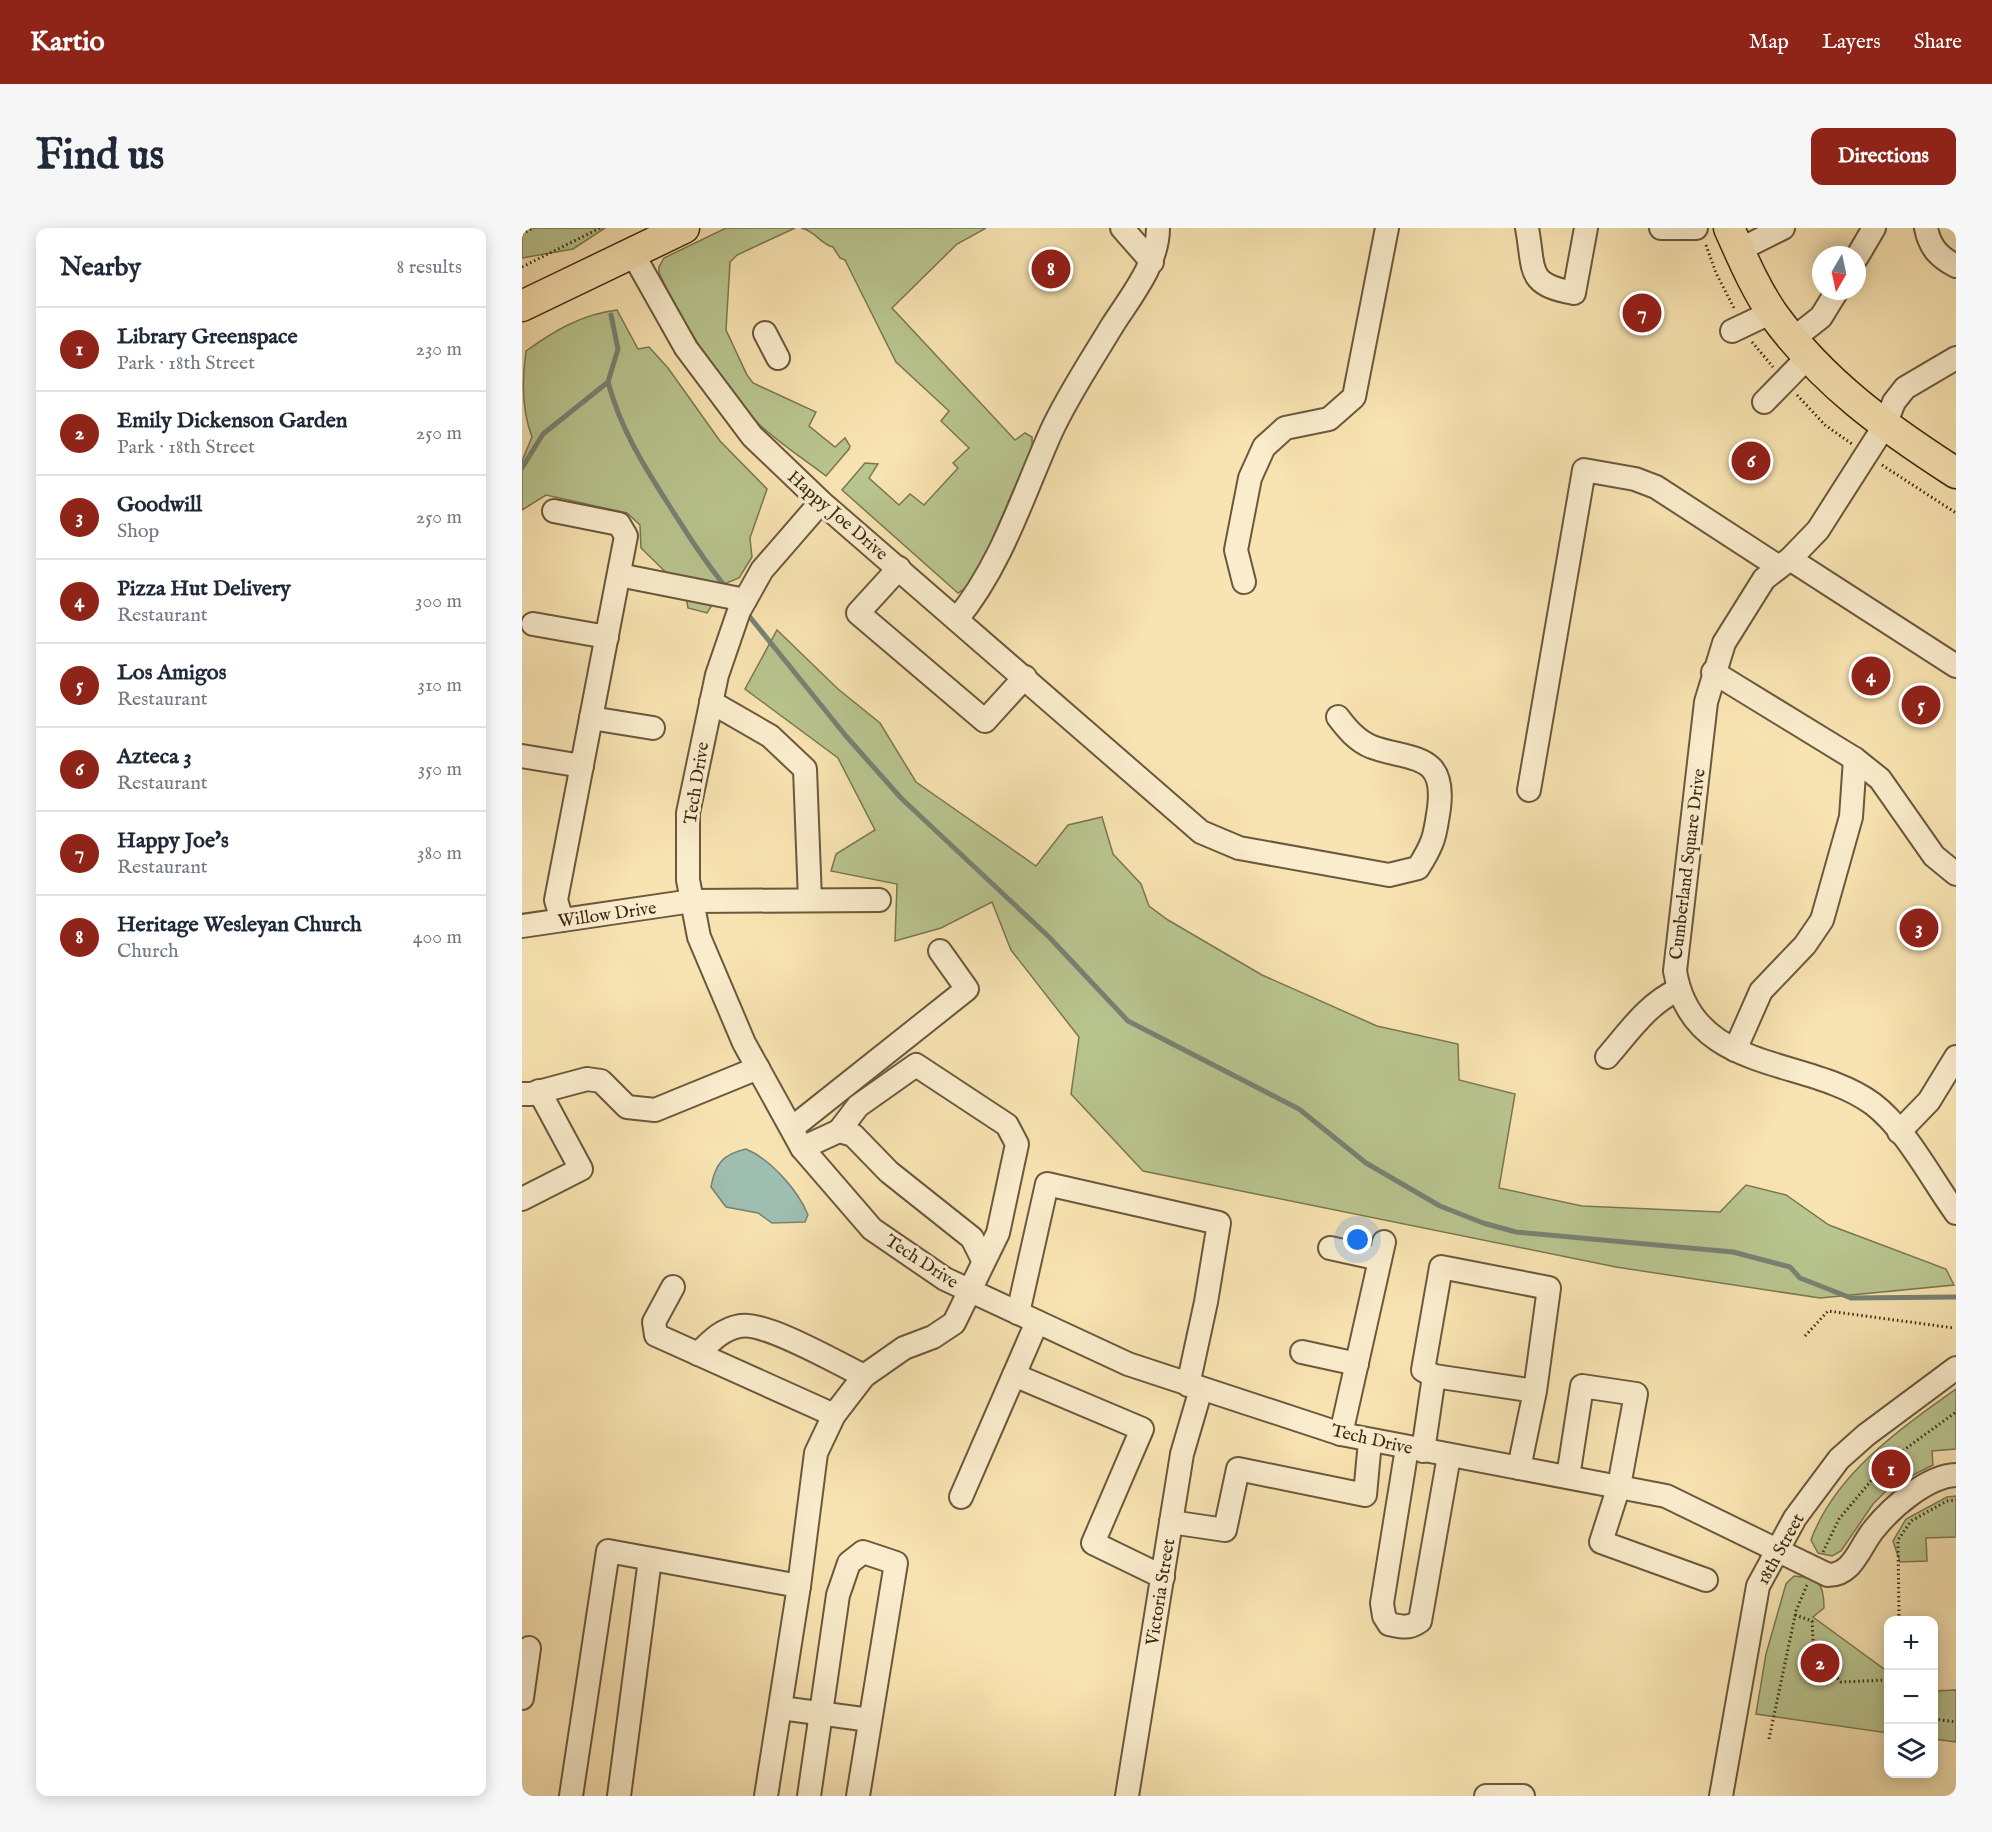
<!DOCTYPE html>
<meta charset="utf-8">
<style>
:root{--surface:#fff;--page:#f6f6f7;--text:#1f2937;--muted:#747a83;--line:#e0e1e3;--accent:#8f2418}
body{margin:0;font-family:"IM FELL English",serif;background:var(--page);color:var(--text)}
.controls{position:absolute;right:18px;bottom:18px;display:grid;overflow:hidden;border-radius:12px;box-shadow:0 3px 15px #0003}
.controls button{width:54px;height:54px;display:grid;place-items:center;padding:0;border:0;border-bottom:2px solid var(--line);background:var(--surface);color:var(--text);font:30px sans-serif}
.compass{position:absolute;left:1290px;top:18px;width:54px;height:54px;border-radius:50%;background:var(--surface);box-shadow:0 3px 15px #0003;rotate:189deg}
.you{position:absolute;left:836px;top:1012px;width:21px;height:21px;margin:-15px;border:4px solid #fff;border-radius:50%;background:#1a73e8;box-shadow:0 0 0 9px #1a73e833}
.badge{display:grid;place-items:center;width:39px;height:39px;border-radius:50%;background:var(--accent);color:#fff;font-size:20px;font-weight:700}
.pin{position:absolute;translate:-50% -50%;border:3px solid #fff;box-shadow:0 2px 6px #0006}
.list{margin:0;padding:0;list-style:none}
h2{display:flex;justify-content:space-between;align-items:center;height:78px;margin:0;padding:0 24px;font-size:26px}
h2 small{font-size:20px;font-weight:400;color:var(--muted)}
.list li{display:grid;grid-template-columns:39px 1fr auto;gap:18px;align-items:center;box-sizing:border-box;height:84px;padding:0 24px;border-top:2px solid var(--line)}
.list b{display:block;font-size:22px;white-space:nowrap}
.list p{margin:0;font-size:20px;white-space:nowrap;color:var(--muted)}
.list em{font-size:20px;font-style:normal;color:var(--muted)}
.icon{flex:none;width:33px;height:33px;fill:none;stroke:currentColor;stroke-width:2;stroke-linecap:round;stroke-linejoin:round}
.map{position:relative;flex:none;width:1434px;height:1568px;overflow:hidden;border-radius:12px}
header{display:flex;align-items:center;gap:36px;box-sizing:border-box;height:84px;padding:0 30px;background:var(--accent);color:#fff}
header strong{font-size:28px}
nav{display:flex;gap:33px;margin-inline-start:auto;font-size:21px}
.intro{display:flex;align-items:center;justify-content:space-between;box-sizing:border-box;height:144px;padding:0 36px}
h1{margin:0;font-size:42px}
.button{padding:15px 27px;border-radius:12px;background:var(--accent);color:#fff;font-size:21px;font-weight:700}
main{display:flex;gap:36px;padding:0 36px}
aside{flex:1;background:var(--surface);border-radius:12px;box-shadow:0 3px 15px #0003}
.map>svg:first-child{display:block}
.green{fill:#b9c58f;stroke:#7b7752;stroke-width:1.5}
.water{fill:#9fbeb2;stroke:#788274;stroke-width:1.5}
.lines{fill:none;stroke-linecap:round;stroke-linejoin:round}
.stream{stroke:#788274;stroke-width:5}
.minor-casing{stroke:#6c583d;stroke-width:26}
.major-casing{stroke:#3d2916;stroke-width:33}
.path{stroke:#3d2916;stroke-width:3;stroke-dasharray:1.5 3;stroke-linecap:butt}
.minor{stroke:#faedcd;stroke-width:22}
.major{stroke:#f8e4b2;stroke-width:30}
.labels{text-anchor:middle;stroke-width:6;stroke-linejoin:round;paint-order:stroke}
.street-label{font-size:18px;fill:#3d2916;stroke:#faedcd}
</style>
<header>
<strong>Kartio</strong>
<nav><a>Map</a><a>Layers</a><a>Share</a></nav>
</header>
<div class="intro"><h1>Find us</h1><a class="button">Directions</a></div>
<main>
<aside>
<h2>Nearby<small>8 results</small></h2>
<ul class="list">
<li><span class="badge">1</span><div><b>Library Greenspace</b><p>Park · 18th Street</p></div><em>230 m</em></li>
<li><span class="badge">2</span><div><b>Emily Dickenson Garden</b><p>Park · 18th Street</p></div><em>250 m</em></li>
<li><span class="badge">3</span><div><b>Goodwill</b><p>Shop</p></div><em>250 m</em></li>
<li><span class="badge">4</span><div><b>Pizza Hut Delivery</b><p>Restaurant</p></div><em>300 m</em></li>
<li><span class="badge">5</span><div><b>Los Amigos</b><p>Restaurant</p></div><em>310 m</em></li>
<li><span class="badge">6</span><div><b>Azteca 3</b><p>Restaurant</p></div><em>350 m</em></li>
<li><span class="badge">7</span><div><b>Happy Joe's</b><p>Restaurant</p></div><em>380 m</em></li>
<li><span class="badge">8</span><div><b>Heritage Wesleyan Church</b><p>Church</p></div><em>400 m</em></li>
</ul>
</aside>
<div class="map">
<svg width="1434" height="1568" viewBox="0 0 1434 1568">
<rect width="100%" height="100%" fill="#f8e4b2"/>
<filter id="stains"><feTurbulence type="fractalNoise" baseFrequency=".00333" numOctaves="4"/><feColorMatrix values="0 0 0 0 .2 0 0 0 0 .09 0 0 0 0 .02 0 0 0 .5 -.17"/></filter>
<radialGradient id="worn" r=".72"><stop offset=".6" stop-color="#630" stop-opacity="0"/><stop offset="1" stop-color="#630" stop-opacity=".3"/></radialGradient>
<!-- green -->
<g class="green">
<polygon points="0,0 83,0 51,21 0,30"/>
<path d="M204 0H273L215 27 208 34 204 102 225 147 231 155 294 184 287 198 313 219 323 210 328 218 327 221 304 248C283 232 259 216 239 198 203 165 158 89 137 45V39L142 30Z"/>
<path d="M279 0H464L435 16 370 80 493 212 503 205 510 209V219L456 344 448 357 436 365 320 262 343 235 356 236 347 250 377 277 388 266 402 277 436 240 431 235 447 220 419 193 427 183 374 134 323 32 318 30 311 19C298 16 294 3 279 0Z"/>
<path d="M95 82 116 121 127 119 146 140 198 213 245 261 228 310 230 329 217 350 197 358 194 371 185 385 166 380 163 363 119 320 118 297 105 285 24 267 0 282V233L10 209C0 183 0 151 4 123 32 103 60 86 95 82Z"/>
<polygon points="255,402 316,461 358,495 394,554 514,638 546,597 580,589 591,626 619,656 627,678 646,692 740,747 855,798 936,816 937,852 993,866 977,960 1060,978 1198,984 1224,957 1264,967 1307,997 1424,1041 1432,1057 1298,1070 1094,1039 621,943 549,866 557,809 489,722 470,674 419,700 373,713 375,656 309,643 314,626 353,602 316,530 223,461"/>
<path d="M1434 1161V1221L1410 1223 1411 1237 1369 1258 1351 1276 1319 1323 1310 1328 1296 1325 1289 1312C1313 1246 1379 1200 1434 1161Z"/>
<polygon points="1434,1268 1434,1309 1404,1310 1405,1333 1378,1334 1371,1313 1384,1291 1425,1269"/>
<path d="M1272 1348C1297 1350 1302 1355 1302 1380L1291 1389 1366 1444V1505L1234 1486 1244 1426 1264 1356Z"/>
<polygon points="1434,1462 1434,1514 1412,1511 1412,1463"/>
</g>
<!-- water -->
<path class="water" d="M224 921C248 931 276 962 286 987L283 994 250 995 236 985 204 979 189 959C193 936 201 926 224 921Z"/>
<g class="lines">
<!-- stream -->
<g class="stream">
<path d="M86 154C98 199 120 235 145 274 164 304 183 334 206 362"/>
<polyline points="0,240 21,206 86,154 96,121 89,87"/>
<polyline points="223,383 324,508 379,570 527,709 606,793 777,881 844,935 918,978 961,995 994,1004 1211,1024 1268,1039 1278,1050 1329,1070 1434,1069"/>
</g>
<defs>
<g id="minor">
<polyline points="600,0 630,34"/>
<path d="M1005 0C1013 44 1004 56 1052 65L1064 0"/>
<polyline points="1139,0 1174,0"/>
<path d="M1404 0C1408 20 1417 29 1434 38"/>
<polyline points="1217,22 1261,0"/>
<path d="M111 26 164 120 230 208 299 274 679 604 717 620 867 647 896 640C912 615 913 608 917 580 924 524 889 533 850 519 835 513 825 501 816 489"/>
<polyline points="1335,29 1352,0"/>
<polyline points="1210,103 1250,84"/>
<polyline points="243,105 256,130"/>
<polyline points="1271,111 1299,89 1315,63"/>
<path d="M1434 130 1383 160 1372 174 1363 197 1296 302 1268 331 1242 351 1202 415 1184 474 1153 743C1170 847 1286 828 1351 876 1384 901 1410 952 1434 985"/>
<polyline points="1242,174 1287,128"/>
<path d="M299 274 240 342 217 383 195 447 166 585V652L177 709 222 815 280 920 350 1001 423 1051 606 1136 819 1206 1144 1268 1306 1347C1332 1347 1338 1317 1353 1300 1371 1278 1406 1248 1434 1247"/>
<polyline points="32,283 97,296 104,308 34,672 40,692"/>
<polyline points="1268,331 1434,438"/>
<polyline points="377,340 336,385 463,493 503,449"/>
<polyline points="97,347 223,372"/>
<polyline points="722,354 714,322 728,250 742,219 763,200 807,191 832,169 865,0"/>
<path d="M435 391C479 338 501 267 529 204 546 167 569 133 590 98 609 68 636 36 636 0"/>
<polyline points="11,396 85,409"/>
<polyline points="1191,444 1333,531 1358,551 1412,628 1434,646"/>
<polyline points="189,474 248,508 283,541 288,672"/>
<polyline points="69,490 131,500"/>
<polyline points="0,528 60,538"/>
<polyline points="1007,562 1062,242 1113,251 1134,259 1257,339"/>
<polyline points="0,698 170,673 357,672"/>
<polyline points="1213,822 1239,763 1283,717 1300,692 1329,589 1333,531"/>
<path d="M1085 829C1106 805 1126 775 1156 762"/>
<polyline points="0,866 9,866 65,851 79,853 105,879 133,882 236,840"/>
<polyline points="270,900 445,761 418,723"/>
<polyline points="1377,904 1407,873 1434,829"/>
<polyline points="280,920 317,903 331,907 367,944 450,1010 461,1032"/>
<polyline points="0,971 59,941 17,863"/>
<polyline points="808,1020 858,1031"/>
<polyline points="151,1059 132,1094 134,1107 312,1187"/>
<polyline points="496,1085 525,956 697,995 684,1074 666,1157"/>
<polyline points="780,1124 835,1136"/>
<path d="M176 1126C188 1114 200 1101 218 1098 243 1093 317 1136 342 1148"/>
<polyline points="492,1147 620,1201 571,1315 641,1349"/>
<polyline points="819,1206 862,1014"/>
<path d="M885 1220 860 1375 862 1388 867 1396C880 1399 887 1401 898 1393L927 1228"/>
<polyline points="901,1223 912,1148"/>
<polyline points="997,1240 1013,1163 1027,1060 919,1039 901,1142 912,1148 1013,1163"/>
<polyline points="1046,1249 1060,1158 1114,1166 1097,1258 1079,1314 1184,1352"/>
<polyline points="439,1269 515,1094"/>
<polyline points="649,1294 703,1302 716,1241 843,1267 848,1213"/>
<polyline points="277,1358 294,1225 312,1187 342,1148 382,1120 411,1109 432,1095 476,1005 495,916 485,897 394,837 336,878 317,903"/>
<polyline points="0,1470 7,1420"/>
<polyline points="259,1480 348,1492"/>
<polyline points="49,1568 86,1323 277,1358 244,1568"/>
<polyline points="97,1568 128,1331"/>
<polyline points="287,1568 316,1367 327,1335 341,1324 374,1335 336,1568"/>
<polyline points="605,1568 660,1226 679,1161"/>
<polyline points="964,1568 1001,1568"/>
<polyline points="1199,1568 1236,1358 1273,1290 1317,1231 1344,1207 1434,1140"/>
</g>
<g id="major">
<path d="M1207 0C1220 29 1233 60 1251 86 1301 155 1364 200 1434 245"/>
<polyline points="0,78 162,0"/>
</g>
</defs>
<!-- minor casing -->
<use href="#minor" class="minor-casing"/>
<!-- major casing -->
<use href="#major" class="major-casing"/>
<!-- path -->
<g class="path">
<polyline points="0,6 11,0"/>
<polyline points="1184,17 1194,45 1213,82"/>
<polyline points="0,39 78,0"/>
<polyline points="1230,114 1251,139"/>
<polyline points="1275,167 1303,197 1330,216"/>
<polyline points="1360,237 1434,285"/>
<polyline points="1283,1108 1306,1083 1432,1100"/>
<polyline points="1301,1324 1317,1291 1364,1235 1434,1184"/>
<polyline points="1273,1387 1290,1393 1293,1451 1309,1443 1319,1454 1366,1452"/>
<polyline points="1377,1392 1376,1312 1389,1293 1425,1273 1434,1272"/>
<polyline points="1412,1491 1434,1494"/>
<polyline points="1247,1511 1274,1383 1285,1357"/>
</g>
<!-- minor -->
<use href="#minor" class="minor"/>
<!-- major -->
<use href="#major" class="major"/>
</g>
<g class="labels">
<!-- street labels -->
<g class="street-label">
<text transform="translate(316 287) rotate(41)" y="6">Happy Joe Drive</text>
<text transform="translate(174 555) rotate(-81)" y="6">Tech Drive</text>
<text transform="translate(1165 636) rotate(-83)" y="6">Cumberland Square Drive</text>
<text transform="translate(85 686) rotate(-8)" y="6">Willow Drive</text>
<text transform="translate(400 1033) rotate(33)" y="6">Tech Drive</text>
<text transform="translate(850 1211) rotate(13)" y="6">Tech Drive</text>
<text transform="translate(1258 1321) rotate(-61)" y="6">18th Street</text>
<text transform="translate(638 1364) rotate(-81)" y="6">Victoria Street</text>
</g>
</g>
<rect width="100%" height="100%" filter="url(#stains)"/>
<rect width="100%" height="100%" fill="url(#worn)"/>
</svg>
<div class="controls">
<button>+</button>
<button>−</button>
<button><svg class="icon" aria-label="layers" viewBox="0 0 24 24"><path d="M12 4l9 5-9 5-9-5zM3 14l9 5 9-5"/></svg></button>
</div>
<svg class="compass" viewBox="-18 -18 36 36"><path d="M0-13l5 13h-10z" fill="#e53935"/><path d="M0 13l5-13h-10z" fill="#747a83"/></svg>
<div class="you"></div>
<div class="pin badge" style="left:1369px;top:1241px">1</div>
<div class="pin badge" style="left:1298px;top:1435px">2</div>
<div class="pin badge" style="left:1397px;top:700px">3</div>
<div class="pin badge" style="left:1349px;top:448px">4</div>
<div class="pin badge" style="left:1399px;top:477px">5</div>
<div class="pin badge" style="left:1229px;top:233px">6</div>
<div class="pin badge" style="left:1120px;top:85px">7</div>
<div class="pin badge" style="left:529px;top:41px">8</div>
</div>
</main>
